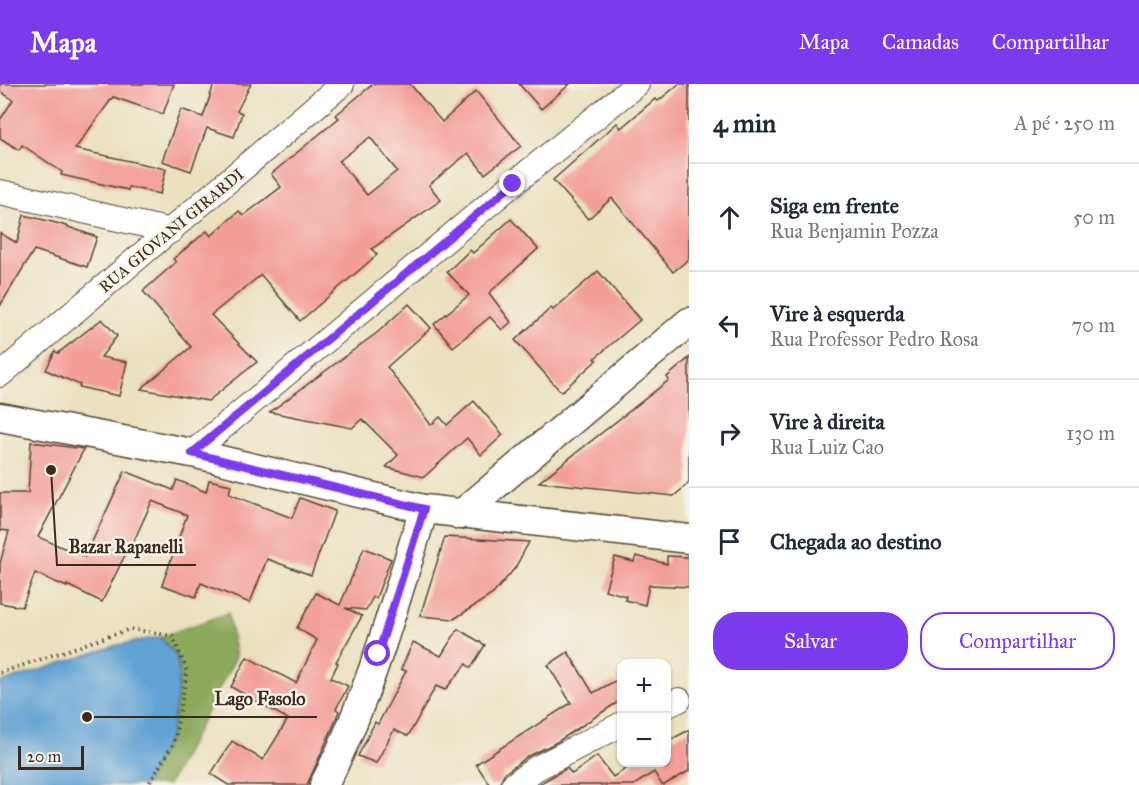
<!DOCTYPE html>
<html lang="pt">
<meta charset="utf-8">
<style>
:root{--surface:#fff;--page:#f2f2f3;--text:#1f2937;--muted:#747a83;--line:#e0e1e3;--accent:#7c3aed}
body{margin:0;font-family:"IM FELL Great Primer",serif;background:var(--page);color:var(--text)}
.controls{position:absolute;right:18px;bottom:18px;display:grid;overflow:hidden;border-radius:12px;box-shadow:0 2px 4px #0004}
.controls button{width:54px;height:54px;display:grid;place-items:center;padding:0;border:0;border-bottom:2px solid var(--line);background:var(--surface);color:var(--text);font:30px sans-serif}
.scale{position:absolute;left:18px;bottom:15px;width:66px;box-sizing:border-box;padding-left:6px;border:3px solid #3b2a1e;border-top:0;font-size:16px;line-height:21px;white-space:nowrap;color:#3b2a1e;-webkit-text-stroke:4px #f7f3e8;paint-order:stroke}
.stop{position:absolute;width:18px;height:18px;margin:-14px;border:4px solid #7c3aed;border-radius:50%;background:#fff}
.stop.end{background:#7c3aed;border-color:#fff;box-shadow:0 2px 6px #0008}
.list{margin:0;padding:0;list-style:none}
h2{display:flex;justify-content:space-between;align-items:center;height:78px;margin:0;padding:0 24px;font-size:26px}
h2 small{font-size:20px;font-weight:400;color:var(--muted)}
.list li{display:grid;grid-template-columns:39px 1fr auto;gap:18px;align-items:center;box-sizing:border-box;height:108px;padding:0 24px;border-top:2px solid var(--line)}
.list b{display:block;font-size:22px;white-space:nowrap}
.list p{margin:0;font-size:20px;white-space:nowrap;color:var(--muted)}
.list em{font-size:20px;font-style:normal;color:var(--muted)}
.actions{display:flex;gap:12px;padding:18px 24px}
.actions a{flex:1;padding:14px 0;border:2px solid var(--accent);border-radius:24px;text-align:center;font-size:21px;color:var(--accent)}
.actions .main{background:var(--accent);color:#fff}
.icon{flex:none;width:33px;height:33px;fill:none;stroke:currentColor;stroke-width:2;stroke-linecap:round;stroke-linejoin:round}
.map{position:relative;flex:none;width:689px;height:701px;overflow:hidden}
header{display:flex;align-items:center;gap:36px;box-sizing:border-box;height:84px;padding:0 30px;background:var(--accent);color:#fff}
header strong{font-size:28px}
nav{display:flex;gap:33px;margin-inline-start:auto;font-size:21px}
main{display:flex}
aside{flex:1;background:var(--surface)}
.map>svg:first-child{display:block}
.forest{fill:#8ca95c;stroke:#646a3d;stroke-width:1.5}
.water{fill:#60a2d4;stroke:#4e6679;stroke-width:1.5}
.building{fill:#f39e97;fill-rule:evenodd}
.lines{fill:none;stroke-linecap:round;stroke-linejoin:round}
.minor-casing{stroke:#554536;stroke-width:26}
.tertiary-casing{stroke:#554536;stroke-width:31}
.path{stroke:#554536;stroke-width:4;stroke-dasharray:1.5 4.5;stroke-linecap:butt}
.minor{stroke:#fff;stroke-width:24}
.tertiary{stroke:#fff;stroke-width:28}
.route{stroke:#7c3aed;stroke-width:8}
.labels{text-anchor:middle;stroke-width:5;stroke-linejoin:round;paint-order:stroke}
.street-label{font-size:16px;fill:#3b2a1e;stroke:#f7f3e8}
.leader{fill:none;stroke:#3b2a1e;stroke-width:2}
.callout-dot{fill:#3b2a1e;stroke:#f7f3e8;stroke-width:2}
.callout-label{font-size:18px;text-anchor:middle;font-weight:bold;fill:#3b2a1e;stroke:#f7f3e8;stroke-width:5;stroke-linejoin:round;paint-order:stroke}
</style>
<header>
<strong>Mapa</strong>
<nav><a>Mapa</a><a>Camadas</a><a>Compartilhar</a></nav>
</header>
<main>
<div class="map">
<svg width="689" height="701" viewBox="0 0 689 701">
<rect width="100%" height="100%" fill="#f7f3e8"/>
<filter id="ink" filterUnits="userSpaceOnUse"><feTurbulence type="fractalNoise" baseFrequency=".0167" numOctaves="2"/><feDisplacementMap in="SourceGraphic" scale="12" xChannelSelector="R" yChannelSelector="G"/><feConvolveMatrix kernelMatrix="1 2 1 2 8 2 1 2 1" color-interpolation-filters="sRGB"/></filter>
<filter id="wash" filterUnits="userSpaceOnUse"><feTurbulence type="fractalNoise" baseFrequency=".008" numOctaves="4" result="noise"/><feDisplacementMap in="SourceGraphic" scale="24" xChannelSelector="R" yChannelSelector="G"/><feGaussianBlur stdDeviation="1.35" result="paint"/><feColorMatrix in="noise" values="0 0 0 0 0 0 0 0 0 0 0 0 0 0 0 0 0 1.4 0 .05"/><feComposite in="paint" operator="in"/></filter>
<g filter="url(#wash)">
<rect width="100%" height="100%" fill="#ebe1bf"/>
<!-- forest -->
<polygon class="forest" points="228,529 236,573 168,701 144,701 170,652 177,614 179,587 176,571 160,553"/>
<!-- water -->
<polygon class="water" points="160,553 176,571 179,587 177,614 170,652 144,701 0,701 0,599 118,561"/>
<g id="blocks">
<!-- building -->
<g class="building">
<polygon points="0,0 174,0 163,30 113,13 75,65 166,85 160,110 129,103 128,106 61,91 62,88 22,61 19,66 0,54 0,36 13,16 0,7"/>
<polygon points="214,0 251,0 237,27 242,29 234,53 207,44 191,87 162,77 181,25 203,33"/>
<path d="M373 0H410L442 38 476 7 521 62 485 90 468 69 429 101 441 116 372 165 377 171 300 237 261 191 211 231 257 278 208 317 141 305 191 263 143 207 176 178 173 175 207 147 211 152 239 127 243 132 281 103 271 90 339 34 336 31ZM370 53 397 87 367 111 339 77Z"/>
<polygon points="519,0 570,0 541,25"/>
<polygon points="679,0 689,0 689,175 673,188 612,114 588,135 553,96 617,39 621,44 655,15 658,17"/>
<polygon points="24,131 60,140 97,153 87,183 34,166 0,222 0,149 17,159"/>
<polygon points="511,135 538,165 489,209 511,238 502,246 490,233 453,263 434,240 469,211 447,188 470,166 473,169"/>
<polygon points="598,187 640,236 595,274 597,276 561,308 515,256 551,224 553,226"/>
<polygon points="409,220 431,244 387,283 431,341 440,333 447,341 474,317 503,351 481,371 467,354 424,393 386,383 398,371 362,335 352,344 270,328 378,248"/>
<polygon points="102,235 117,252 101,273 127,278 119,312 79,303 80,301 46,286 55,267 58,269"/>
<polygon points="689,274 689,399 674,412 539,398 669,296 667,293"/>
<polygon points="31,358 84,365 38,453 85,473 125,387 173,406 177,396 206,408 209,396 231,401 229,410 292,434 300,414 335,427 311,491 267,475 250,519 201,499 196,513 162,501 187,431 152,417 129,468 127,467 102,518 67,501 67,503 35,489 22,523 0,519 0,479 9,447 0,446 0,409 28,409"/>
<polygon points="445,453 529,458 515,484 493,510 454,535 420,532"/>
<polygon points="364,464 391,475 376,514 373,513 366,526 345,524 362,532 336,578 338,579 331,594 348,602 336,625 339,627 332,645 307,701 228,701 211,690 232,657 263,676 288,635 231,603 247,573 296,599 317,556 297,544 316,509 340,521"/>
<polygon points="636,472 667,480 667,472 689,473 689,503 649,501 645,521 625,516 626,512 605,506 615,473 634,478"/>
<polygon points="458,545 485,561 471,584 466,580 445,606 436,602 408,652 394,646 376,679 358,672 375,638 378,640 406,587 401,585 413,558 441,572"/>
<polygon points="568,568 593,609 615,597 621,609 621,616 557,658 527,673 504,690 499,701 490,701 476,680 571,619 548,581"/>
<polygon points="689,646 689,687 664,701 662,701 654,688 634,701 537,701 567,684 572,690 597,672 613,693 636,678 666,678 666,658"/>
</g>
</g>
</g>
<g filter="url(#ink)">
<use href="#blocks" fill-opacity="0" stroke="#554536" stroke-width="1.5"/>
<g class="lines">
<defs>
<g id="minor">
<polyline points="0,108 171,147"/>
<polyline points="0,291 342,0"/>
<polyline points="192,369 513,100 637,0"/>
<polyline points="666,622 679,616"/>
<polyline points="513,701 535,685 622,640"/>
</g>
<g id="tertiary">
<polyline points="0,333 192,369 424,425 689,455"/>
<polyline points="460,431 689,238"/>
<path d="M324 701C369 614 395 518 424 425"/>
</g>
</defs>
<!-- minor casing -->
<use href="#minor" class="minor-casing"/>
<!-- tertiary casing -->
<use href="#tertiary" class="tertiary-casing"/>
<!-- path -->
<polyline class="path" points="0,589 130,545 173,552 187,588 174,659 148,701"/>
<!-- minor -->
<use href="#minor" class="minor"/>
<!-- tertiary -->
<use href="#tertiary" class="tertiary"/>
</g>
</g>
<g class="lines" filter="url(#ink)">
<!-- route -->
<polyline class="route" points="378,570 424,425 192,369 513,100"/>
</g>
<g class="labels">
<!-- street labels -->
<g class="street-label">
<text transform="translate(171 146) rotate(-40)" y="6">RUA GIOVANI GIRARDI</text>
</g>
</g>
<!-- callouts -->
<path class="leader" d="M51 386L57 481H196M87 633L202 633H317"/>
<g class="callout-dot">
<circle cx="51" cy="386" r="6"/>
<circle cx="87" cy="633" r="6"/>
</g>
<g class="callout-label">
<text x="126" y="469">Bazar Rapanelli</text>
<text x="260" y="621">Lago Fasolo</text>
</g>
</svg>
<div class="controls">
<button>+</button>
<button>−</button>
</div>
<div class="scale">20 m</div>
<div class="stop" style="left:378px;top:570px"></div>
<div class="stop end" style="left:513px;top:100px"></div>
</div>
<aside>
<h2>4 min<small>A pé · 250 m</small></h2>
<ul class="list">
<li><svg class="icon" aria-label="ahead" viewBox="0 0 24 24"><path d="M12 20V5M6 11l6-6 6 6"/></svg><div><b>Siga em frente</b><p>Rua Benjamin Pozza</p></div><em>50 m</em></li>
<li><svg class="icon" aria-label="left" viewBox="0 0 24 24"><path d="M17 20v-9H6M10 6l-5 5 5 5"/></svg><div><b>Vire à esquerda</b><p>Rua Professor Pedro Rosa</p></div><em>70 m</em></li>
<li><svg class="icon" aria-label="right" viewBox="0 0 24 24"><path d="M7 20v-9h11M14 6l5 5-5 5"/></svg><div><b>Vire à direita</b><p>Rua Luiz Cao</p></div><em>130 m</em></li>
<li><svg class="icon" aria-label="arrive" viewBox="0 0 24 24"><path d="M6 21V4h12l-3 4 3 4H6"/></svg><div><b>Chegada ao destino</b></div></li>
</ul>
<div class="actions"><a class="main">Salvar</a><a>Compartilhar</a></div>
</aside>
</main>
